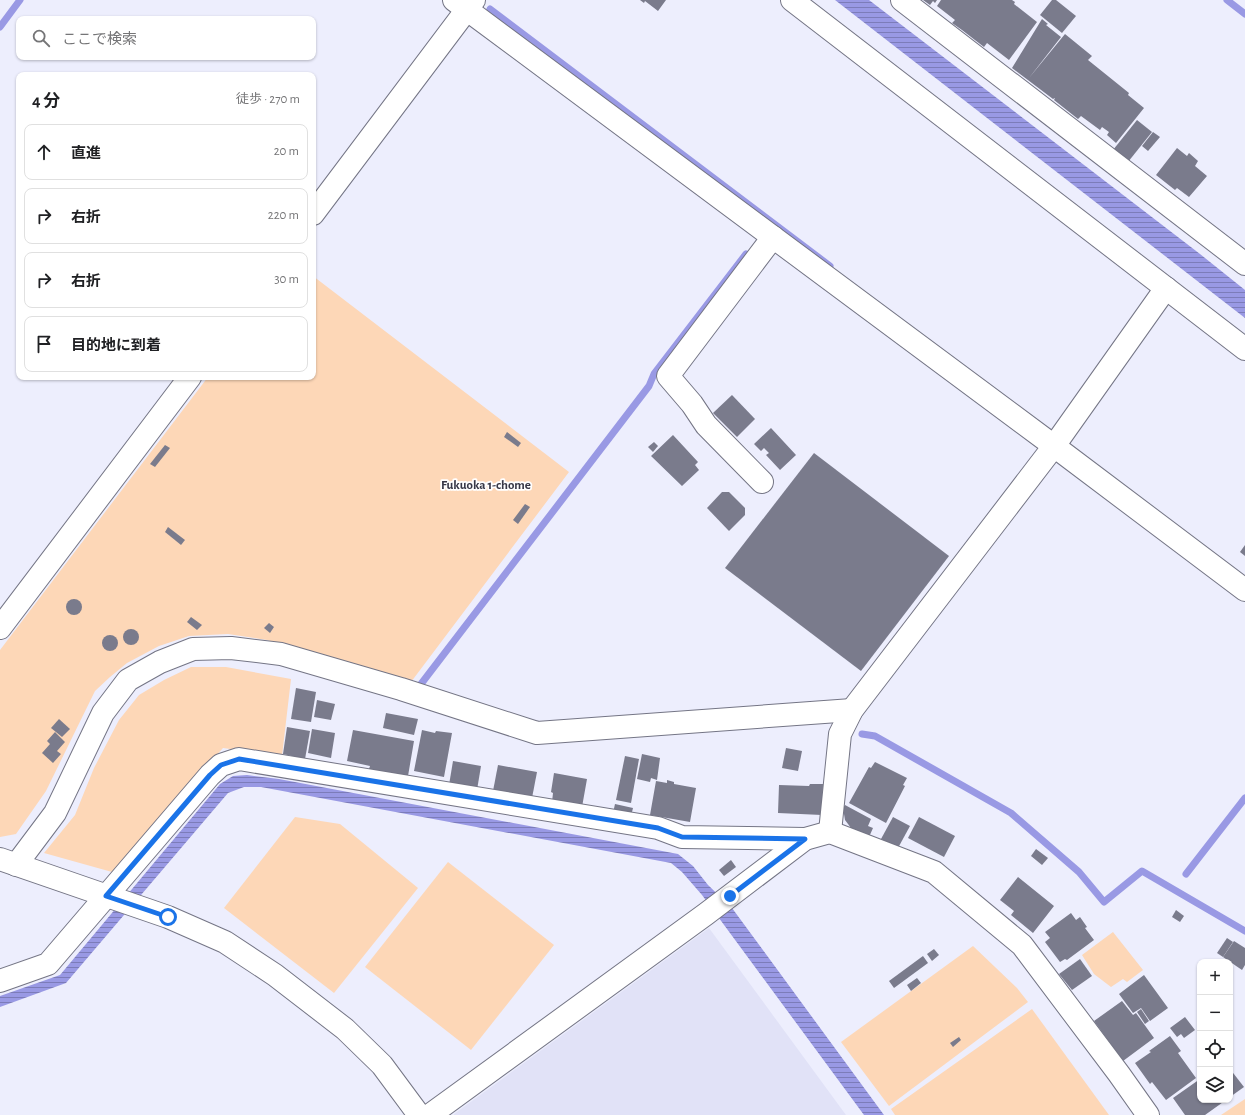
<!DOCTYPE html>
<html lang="ja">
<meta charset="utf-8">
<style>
:root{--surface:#fff;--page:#f2f2f2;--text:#202124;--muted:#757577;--line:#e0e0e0}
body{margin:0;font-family:"Alegreya Sans","Noto Sans JP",sans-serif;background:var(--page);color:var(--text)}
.controls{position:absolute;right:12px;bottom:12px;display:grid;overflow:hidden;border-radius:8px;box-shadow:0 1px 3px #0004}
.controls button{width:36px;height:36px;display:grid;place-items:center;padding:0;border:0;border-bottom:1px solid var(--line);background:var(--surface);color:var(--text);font:20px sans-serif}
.stop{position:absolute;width:12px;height:12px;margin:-9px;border:3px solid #1a73e8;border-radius:50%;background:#fff}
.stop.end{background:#1a73e8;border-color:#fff;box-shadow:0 1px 4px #0008}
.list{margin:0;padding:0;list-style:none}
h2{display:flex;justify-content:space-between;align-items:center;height:52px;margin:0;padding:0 16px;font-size:17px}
h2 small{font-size:13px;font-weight:400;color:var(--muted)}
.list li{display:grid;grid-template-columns:26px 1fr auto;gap:12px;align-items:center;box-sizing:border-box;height:56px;margin:0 8px 8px;padding:0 8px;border:1px solid var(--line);border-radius:8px}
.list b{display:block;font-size:15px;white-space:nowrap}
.list em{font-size:13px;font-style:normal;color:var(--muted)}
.icon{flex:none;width:22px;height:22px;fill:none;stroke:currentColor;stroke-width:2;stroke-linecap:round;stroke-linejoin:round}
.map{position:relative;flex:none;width:1245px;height:1115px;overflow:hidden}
.search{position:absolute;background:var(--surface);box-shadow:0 1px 3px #0004;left:16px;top:16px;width:300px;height:44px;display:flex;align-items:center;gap:10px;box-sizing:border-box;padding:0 14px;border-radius:8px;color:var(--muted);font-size:15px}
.panel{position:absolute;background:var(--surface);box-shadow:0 1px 3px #0004;left:16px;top:72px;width:300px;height:308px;border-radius:8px}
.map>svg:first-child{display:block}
.built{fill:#e1e2f7}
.green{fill:#fdd7b7}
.water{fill:url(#water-rules)}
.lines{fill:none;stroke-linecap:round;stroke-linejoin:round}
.stream{stroke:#9999e4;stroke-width:7}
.building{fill:#7a7b8c}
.minor-casing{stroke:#747585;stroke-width:24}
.minor{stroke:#fff;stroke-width:22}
.route{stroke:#1a73e8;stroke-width:5}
.labels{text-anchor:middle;stroke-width:3.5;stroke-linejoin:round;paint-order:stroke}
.neighbourhood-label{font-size:13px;font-weight:bold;fill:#373746;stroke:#fff}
</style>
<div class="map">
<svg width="1245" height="1115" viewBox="0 0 1245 1115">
<defs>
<pattern id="water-rules" width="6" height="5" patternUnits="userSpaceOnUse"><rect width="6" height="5" fill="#9999e4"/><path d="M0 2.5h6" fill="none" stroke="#7c7cb9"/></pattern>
</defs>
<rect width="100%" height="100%" fill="#edeefd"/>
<!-- built -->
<polygon class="built" points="709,928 846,1115 454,1115 454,1114"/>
<!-- green -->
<g class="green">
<polygon points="313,276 569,472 411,682 267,640 228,634 189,636 159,646 127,663 110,677 95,691 46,791 16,834 0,837 0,650 208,377 313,377"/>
<polygon points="191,667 226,667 291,679 282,756 223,748 112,872 44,853 75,815 94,768 119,720 139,695 164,680"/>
<polygon points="295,817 340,824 418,888 334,993 224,908"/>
<polygon points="448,862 554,945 471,1050 365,967"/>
<polygon points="1113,932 1143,970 1127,982 1123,979 1111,987 1094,974 1082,955"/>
<polygon points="973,946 1017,988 1028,1002 889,1106 841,1042"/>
<polygon points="1032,1009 1109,1115 895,1115 891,1109"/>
<polygon points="1245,1099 1245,1115 1221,1115"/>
</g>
<!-- water -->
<g class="water">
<polygon points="835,0 869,0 1200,254 1245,290 1245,318"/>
<polygon points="247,775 279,779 678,854 693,866 708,885 732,908 884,1115 864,1115 702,895 682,872 671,863 261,787 244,787 228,793 66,983 0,1007 0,996 60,975 220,784 233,776"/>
</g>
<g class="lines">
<!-- stream -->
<g class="stream">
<polyline points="1227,0 1245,14"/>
<polyline points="490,9 830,266"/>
<polyline points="0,27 20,0"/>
<polyline points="421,684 649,386 654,374 746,254"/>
<polyline points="862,734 875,736 1011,813 1079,872 1104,902 1142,871 1245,931"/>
<polyline points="1186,874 1245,798"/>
</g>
</g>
<!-- building -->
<g class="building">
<polygon points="640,0 666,0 658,11 645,1 644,3"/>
<polygon points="923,0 937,0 935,3 933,1 930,5"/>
<polygon points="941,0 1012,0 1015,2 1014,4 1037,22 1009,60 987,43 984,47 962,30 964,27 962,30 952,23 955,20 937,6"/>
<polygon points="1052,0 1056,0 1076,16 1062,33 1040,15"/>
<polygon points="1042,19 1048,24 1046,25 1061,37 1029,78 1065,34 1092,56 1088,60 1129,93 1128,95 1144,108 1116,143 1107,135 1109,132 1102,127 1100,130 1081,116 1078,119 1054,100 1055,98 1053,99 1012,68"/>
<polygon points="1137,120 1152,132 1128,162 1113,150"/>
<polygon points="1153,132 1160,137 1148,151 1142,146"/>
<polygon points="1177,148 1187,156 1189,153 1198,161 1195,166 1207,176 1189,197 1177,188 1175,190 1156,175"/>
<polygon points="732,395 755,419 737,437 713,413"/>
<polygon points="771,428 796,455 780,470 766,455 769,453 764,448 761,451 754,444"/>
<polygon points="507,432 521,443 518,447 504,437"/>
<polygon points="673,435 698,462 695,465 699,470 682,486 651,456"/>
<polygon points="654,442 658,446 653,452 648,447"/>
<polygon points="165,445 170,448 155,467 150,464"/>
<polygon points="814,453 949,556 861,671 725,568"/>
<polygon points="722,492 729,492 745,508 745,515 729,531 707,508"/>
<polygon points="525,504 530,507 518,524 513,520"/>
<polygon points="168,527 185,540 181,545 165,532"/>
<polygon points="1245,545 1245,556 1240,552"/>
<circle cx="74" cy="607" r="8"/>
<polygon points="191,617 202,625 197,630 187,622"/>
<polygon points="269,623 274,627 270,633 264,628"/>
<circle cx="131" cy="637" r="8"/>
<circle cx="110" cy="643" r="8"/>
<polygon points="296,688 316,692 311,722 291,719"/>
<polygon points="317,700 335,704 331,720 314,717"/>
<polygon points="386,713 418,719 414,735 383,728"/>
<polygon points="59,719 70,729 62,737 51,728"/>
<polygon points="287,727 310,731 305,759 283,754"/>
<polygon points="312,729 335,733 331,758 308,753"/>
<polygon points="353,730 414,741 408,776 369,769 370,766 347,761"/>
<polygon points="422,730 435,733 436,731 452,733 444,777 414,771"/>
<polygon points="55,732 65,742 57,751 61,754 53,763 42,753 50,744 47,741"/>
<polygon points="786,748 802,751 798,771 782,768"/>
<polygon points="642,754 660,758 657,780 651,778 650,782 637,779"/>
<polygon points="625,756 639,759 631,803 616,800"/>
<polygon points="453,761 481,766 477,790 449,785"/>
<polygon points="875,762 907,778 903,785 905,786 886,823 849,803 869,767 871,768"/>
<polygon points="498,765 537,772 532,798 493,791"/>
<polygon points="554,773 587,779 582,807 552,802 553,793 551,792"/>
<polygon points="667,780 674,782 674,784 696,788 690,822 650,815 656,781 667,783"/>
<polygon points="810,784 823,784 822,815 778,813 779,785 809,786"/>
<polygon points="615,804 633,808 631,816 613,813"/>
<polygon points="845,805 871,819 868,826 873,828 869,837 851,828 845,820 843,808"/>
<polygon points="893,817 910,826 898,848 881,839"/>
<polygon points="919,817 955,836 944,857 908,838"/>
<polygon points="1036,849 1048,858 1042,865 1031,856"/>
<polygon points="731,860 736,867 724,876 719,870"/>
<polygon points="1018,877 1054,906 1033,933 1011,915 1014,911 1000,900"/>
<polygon points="1176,910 1184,916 1180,922 1172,917"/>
<polygon points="1071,913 1076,920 1080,917 1087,927 1085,928 1094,940 1067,960 1065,959 1060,962 1045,942 1050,938 1045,932"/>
<polygon points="1227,938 1233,942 1223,957 1217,953"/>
<polygon points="1234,941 1245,948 1245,965 1242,970 1223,957"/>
<polygon points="934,949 939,955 932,961 927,954"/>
<polygon points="923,956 928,963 894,988 889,981"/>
<polygon points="1080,959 1092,976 1072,990 1059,974"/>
<polygon points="1144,975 1168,1008 1150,1021 1141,1008 1133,1013 1119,994"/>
<polygon points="917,978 921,983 911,991 907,985"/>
<polygon points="1122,1001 1133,1015 1136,1013 1154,1038 1123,1061 1094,1021"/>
<polygon points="1141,1009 1149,1021 1145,1024 1137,1012"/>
<polygon points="1185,1017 1195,1030 1184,1038 1181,1034 1177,1037 1170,1028"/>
<polygon points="1170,1036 1181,1051 1178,1053 1196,1078 1166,1100 1152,1082 1150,1084 1135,1063 1151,1052 1149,1051"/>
<polygon points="959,1037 961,1040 953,1047 950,1043"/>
<polygon points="1230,1069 1244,1087 1230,1097"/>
<polygon points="1200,1079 1200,1100 1226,1100 1205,1115 1185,1115 1173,1098"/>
</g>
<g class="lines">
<defs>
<g id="minor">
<polyline points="454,0 1054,446 1245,590"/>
<polyline points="792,0 1245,349"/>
<polyline points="902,0 1245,264"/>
<polyline points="313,214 474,0"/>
<polyline points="762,482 706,425 692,404 668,376 773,237"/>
<polyline points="0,628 190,377"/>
<polyline points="830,832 840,734 852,710 1054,446 1166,288"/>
<polyline points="0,859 168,917 225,942 275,975 345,1029 382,1065 419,1115"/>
<polyline points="16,865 55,813 103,713 128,680 160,662 193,649 231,648 281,654 401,689 537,733 852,710"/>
<polyline points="0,981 48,964 210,775 221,765 239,759 658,828 682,837 805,839"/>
<polyline points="430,1115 706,914 805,839 830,832 934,872 1022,945 1119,1074 1148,1115"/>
</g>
</defs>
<!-- minor casing -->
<use href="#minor" class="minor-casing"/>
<!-- minor -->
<use href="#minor" class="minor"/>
</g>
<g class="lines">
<!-- route -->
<polyline class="route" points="168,917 106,896 210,775 221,765 239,759 658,828 682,837 805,839 730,896"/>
</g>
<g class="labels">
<!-- neighbourhood labels -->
<g class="neighbourhood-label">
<text x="486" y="489">Fukuoka 1-chome</text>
</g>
</g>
</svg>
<div class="controls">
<button>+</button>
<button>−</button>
<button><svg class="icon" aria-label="locate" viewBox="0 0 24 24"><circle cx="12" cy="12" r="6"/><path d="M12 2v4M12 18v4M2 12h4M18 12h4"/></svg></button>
<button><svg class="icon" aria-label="layers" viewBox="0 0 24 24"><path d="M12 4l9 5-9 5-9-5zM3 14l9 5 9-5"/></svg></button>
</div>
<div class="stop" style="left:168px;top:917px"></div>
<div class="stop end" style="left:730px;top:896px"></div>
<div class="search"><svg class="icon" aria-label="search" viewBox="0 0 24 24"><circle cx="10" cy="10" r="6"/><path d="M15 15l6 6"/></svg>ここで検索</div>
<section class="panel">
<h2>4 分<small>徒歩 · 270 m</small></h2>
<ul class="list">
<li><svg class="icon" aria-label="ahead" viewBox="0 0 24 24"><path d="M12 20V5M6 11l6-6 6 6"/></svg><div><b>直進</b></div><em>20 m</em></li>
<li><svg class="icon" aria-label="right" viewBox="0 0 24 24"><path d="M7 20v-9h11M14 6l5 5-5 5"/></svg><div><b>右折</b></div><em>220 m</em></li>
<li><svg class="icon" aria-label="right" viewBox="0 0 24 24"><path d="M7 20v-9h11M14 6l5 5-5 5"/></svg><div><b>右折</b></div><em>30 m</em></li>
<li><svg class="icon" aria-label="arrive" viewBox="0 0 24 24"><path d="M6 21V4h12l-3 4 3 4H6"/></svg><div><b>目的地に到着</b></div></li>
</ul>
</section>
</div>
